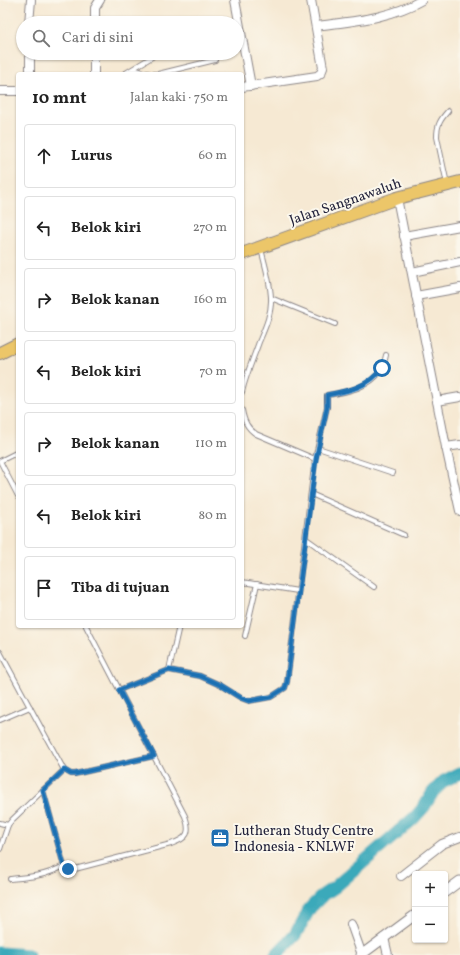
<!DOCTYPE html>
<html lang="id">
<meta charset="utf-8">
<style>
:root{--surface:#fff;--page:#f6f6f6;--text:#222;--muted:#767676;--line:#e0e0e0}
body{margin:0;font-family:Vollkorn,serif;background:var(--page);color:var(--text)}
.controls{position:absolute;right:12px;bottom:12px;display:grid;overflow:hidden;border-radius:4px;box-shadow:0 1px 3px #0004}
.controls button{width:36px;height:36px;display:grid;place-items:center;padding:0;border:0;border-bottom:1px solid var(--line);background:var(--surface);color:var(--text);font:20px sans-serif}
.stop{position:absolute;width:12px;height:12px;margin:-9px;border:3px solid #1f6fb2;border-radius:50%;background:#fff}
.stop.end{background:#1f6fb2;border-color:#fff;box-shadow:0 1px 4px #0008}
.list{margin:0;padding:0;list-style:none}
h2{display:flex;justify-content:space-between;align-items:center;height:52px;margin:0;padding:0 16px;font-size:17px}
h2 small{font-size:13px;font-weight:400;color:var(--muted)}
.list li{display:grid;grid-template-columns:26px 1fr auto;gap:12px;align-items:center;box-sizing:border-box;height:64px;margin:0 8px 8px;padding:0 8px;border:1px solid var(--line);border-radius:4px}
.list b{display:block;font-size:15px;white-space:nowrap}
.list em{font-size:13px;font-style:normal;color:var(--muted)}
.icon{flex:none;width:22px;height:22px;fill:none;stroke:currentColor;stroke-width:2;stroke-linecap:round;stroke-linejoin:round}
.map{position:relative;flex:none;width:460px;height:955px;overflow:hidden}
.search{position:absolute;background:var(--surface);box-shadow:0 1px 3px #0004;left:16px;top:16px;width:228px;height:44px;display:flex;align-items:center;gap:10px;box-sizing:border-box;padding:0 14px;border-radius:22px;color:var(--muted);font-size:15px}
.panel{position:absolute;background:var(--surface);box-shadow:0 1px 3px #0004;left:16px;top:72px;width:228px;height:556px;border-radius:4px}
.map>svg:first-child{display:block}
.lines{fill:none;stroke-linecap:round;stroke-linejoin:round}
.river{stroke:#3ba9ba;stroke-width:13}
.service-casing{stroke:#8c8687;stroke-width:6}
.minor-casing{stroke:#8c8687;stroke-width:10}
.tertiary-casing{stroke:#8c8687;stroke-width:11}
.primary-casing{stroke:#8c8687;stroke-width:14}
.service{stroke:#fff;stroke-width:4}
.minor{stroke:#fff;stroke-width:8}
.tertiary{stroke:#fff;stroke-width:9}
.primary{stroke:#ecc669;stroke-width:12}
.route{stroke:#1f6fb2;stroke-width:5}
.labels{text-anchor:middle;stroke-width:4;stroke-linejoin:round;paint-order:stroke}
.street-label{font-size:14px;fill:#22223b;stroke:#fbf7ec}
.poi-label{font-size:14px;fill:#22223b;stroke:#fbf7ec;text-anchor:start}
</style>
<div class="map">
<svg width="460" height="955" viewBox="0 0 460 955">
<rect width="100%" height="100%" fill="#fbf7ec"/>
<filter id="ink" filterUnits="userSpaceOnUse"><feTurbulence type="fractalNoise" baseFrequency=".025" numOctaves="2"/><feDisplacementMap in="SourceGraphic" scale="8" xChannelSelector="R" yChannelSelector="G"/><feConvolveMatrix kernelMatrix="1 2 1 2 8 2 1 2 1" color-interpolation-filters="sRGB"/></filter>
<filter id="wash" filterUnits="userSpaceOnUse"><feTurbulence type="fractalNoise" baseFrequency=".012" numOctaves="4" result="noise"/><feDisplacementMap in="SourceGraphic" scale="16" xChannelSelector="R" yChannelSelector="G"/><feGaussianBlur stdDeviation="0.9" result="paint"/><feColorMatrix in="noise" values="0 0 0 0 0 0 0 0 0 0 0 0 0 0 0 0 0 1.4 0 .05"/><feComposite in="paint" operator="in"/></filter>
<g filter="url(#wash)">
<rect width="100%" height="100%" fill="#f6e9d3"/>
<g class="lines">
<!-- river -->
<g class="river">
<polyline points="0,953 28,955"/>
<polyline points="276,955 295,935 310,908 323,895 335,887 414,818 424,807 433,792 444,781 460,773"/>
</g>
</g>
</g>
<g filter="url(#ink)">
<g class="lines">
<defs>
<g id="service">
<polyline points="133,69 150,74 158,74 215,60"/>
<polyline points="124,74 152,57"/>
<path d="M447 184 437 137C437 125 440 120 448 111"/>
<polyline points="271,298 335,324"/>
<path d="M242 392C246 375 253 359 259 342 265 328 272 313 271 297 270 281 265 265 261 249"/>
<path d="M242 410C244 421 247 428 256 434L315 459"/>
<polyline points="318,448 393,473"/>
<polyline points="18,452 0,461 18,496"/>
<polyline points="311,494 404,535"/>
<polyline points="305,538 374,587"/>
<polyline points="242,582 298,591"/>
<polyline points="245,636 257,584"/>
<polyline points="0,652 64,770 71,774 75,774 154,756"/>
<polyline points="169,670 179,626"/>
<path d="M119 690 169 670 200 676 220 685 241 698 249 701 271 697 285 688 287 682 315 459 327 407V395C346 392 370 388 381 370 384 365 385 360 386 355"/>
<polyline points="0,720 30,707"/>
<path d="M43 790 64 866 68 869H75L171 844C188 838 191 833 185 816L86 626"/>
<polyline points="0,823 8,825"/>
<polyline points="0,849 8,825 12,820 64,770"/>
<path d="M10 879C31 877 45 876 64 866"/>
</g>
<g id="minor">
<polyline points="235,0 251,86"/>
<polyline points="29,23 31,0"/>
<polyline points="95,23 95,8 100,0"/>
<path d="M316 26C352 21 389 19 422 0"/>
<polyline points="30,53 30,74"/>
<polyline points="94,74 94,53"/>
<polyline points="242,87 317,76 321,73 323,68 311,0"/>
<polyline points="0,91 18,91"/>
<polyline points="397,198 446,447 460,511"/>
<polyline points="404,236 460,226"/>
<polyline points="412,272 460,262"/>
<polyline points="416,296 460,288"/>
<polyline points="437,401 460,397"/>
<polyline points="446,447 460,445"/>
<polyline points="401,876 442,844 460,837"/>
<polyline points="351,924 362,955"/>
<polyline points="384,938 388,955"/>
</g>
<g id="tertiary">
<polyline points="445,892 460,881"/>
<polyline points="361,955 415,915"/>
</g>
<g id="primary">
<polyline points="242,254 397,198 460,182"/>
<polyline points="0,353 18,344"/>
</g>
</defs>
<!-- service casing -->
<use href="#service" class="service-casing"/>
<!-- minor casing -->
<use href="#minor" class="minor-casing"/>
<!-- tertiary casing -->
<use href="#tertiary" class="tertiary-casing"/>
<!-- primary casing -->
<use href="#primary" class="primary-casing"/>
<!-- service -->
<use href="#service" class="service"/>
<!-- minor -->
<use href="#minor" class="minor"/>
<!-- tertiary -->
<use href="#tertiary" class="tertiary"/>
<!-- primary -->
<use href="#primary" class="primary"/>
</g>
</g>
<g class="lines" filter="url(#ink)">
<!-- route -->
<path class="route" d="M68 869 64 866 43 790 64 770 71 774H75L154 756 119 690 169 670 200 676 220 685 241 698 249 701 271 697 285 688 287 682 316 459 327 407V395C348 391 369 387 382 368"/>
</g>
<!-- icons -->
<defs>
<symbol id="office-square" viewBox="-11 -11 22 22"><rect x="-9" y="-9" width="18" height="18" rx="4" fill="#1f6fb2" stroke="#fbf7ec"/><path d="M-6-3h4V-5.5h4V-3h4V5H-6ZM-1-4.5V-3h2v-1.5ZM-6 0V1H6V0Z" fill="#fff"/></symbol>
</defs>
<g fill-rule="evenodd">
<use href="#office-square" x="209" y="827" width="22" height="22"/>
</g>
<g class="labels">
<!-- street labels -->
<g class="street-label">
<text transform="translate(345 201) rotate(-19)" y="5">Jalan Sangnawaluh</text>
</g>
<!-- poi labels -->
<g class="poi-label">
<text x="234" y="835">Lutheran Study Centre<tspan x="234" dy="16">Indonesia - KNLWF</tspan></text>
</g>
</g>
</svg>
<div class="controls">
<button>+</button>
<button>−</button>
</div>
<div class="stop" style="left:382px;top:368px"></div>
<div class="stop end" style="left:68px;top:869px"></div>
<div class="search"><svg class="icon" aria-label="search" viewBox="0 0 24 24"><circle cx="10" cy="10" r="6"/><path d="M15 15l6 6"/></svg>Cari di sini</div>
<section class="panel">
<h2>10 mnt<small>Jalan kaki · 750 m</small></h2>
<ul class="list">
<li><svg class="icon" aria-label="ahead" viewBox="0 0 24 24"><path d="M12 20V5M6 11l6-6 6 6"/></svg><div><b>Lurus</b></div><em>60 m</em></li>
<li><svg class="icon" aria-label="left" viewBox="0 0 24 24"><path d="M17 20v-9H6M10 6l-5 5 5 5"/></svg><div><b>Belok kiri</b></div><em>270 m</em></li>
<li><svg class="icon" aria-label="right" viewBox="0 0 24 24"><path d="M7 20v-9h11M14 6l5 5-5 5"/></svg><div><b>Belok kanan</b></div><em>160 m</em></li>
<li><svg class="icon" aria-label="left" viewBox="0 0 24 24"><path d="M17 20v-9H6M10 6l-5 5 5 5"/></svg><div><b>Belok kiri</b></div><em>70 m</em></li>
<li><svg class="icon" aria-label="right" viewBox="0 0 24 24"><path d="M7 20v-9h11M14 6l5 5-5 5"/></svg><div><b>Belok kanan</b></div><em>110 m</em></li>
<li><svg class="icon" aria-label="left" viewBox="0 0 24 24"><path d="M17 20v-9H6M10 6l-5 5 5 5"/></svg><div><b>Belok kiri</b></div><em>80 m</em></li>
<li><svg class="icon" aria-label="arrive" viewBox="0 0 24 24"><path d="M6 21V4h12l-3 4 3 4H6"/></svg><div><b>Tiba di tujuan</b></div></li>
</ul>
</section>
</div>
